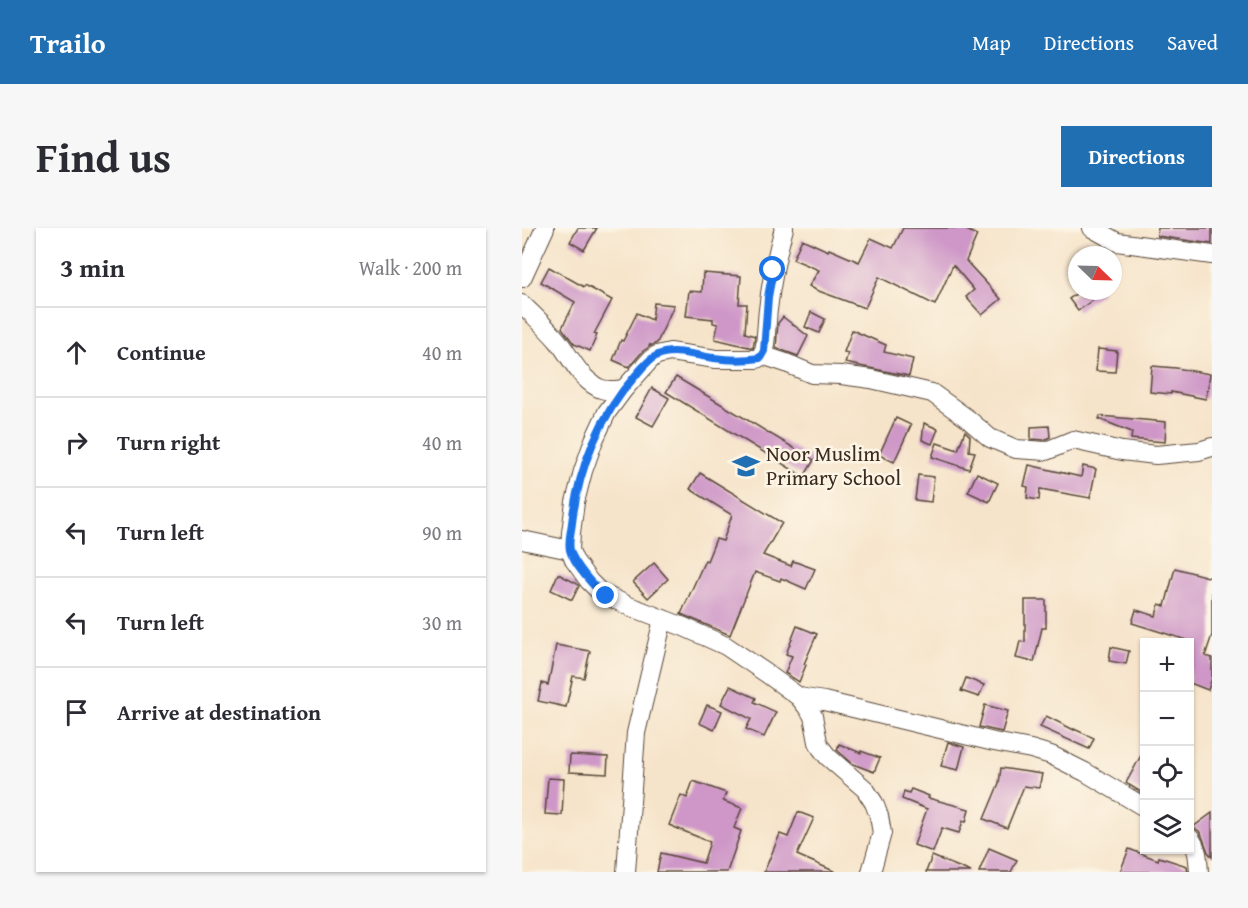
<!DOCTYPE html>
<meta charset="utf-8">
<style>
:root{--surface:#fff;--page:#f7f7f7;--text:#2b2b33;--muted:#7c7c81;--line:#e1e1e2;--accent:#1f6fb2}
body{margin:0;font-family:"Gentium Book Plus",serif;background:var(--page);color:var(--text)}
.controls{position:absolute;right:18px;bottom:18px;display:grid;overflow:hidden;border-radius:0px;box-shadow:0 2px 4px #0004}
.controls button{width:54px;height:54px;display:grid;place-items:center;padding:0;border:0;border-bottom:2px solid var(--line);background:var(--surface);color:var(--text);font:30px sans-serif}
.compass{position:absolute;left:546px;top:18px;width:54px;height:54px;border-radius:50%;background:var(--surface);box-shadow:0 2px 4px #0004;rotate:113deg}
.stop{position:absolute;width:18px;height:18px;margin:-14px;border:4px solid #1a73e8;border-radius:50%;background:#fff}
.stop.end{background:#1a73e8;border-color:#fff;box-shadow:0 2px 6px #0008}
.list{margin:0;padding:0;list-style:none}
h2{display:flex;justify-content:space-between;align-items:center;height:78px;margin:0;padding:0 24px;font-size:26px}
h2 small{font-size:20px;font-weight:400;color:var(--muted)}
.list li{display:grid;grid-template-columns:39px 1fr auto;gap:18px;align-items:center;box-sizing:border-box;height:90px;padding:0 24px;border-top:2px solid var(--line)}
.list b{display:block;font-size:22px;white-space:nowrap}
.list em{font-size:20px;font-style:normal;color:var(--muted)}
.icon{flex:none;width:33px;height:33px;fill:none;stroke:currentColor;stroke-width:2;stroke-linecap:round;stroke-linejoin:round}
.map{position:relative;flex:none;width:690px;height:644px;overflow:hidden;border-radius:0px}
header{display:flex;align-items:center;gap:36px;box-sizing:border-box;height:84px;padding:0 30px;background:var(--accent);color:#fff}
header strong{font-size:28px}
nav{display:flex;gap:33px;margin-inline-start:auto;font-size:21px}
.intro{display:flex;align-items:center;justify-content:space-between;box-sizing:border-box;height:144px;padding:0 36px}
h1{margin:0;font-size:42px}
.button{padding:15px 27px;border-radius:0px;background:var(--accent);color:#fff;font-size:21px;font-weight:700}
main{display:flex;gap:36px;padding:0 36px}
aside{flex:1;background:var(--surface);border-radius:0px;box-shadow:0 2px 4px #0004}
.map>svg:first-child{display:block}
.building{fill:#ce97c7}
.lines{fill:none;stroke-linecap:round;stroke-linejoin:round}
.street-casing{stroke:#574638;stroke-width:20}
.street{stroke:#fff;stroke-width:18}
.route{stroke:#1a73e8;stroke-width:8}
.labels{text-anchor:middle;stroke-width:5;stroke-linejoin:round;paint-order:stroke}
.poi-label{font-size:21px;fill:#3b2a1e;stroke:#fcf5e5;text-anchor:start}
</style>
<header>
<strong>Trailo</strong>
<nav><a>Map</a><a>Directions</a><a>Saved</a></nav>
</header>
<div class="intro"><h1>Find us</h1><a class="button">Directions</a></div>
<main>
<aside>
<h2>3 min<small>Walk · 200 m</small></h2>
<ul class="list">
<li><svg class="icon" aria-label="ahead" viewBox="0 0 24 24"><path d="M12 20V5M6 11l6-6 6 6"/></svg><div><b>Continue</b></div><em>40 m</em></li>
<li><svg class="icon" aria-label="right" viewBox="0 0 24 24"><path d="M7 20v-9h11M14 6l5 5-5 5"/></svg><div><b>Turn right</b></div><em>40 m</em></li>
<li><svg class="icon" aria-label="left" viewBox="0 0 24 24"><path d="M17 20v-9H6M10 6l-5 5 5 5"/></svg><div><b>Turn left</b></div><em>90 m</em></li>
<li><svg class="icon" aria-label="left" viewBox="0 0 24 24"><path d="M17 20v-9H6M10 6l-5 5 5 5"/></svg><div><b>Turn left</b></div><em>30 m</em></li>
<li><svg class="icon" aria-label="arrive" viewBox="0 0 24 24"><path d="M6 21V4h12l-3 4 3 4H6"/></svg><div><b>Arrive at destination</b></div></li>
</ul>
</aside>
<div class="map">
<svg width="690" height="644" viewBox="0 0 690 644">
<rect width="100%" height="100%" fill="#fcf5e5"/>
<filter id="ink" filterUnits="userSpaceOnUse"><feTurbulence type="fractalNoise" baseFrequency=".0167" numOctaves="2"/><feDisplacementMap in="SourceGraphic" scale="12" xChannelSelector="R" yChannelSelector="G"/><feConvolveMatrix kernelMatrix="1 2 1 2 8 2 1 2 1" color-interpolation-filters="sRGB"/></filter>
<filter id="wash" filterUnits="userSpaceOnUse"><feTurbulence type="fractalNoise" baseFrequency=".008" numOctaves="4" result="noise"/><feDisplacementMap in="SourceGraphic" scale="24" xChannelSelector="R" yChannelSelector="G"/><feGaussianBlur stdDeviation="1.35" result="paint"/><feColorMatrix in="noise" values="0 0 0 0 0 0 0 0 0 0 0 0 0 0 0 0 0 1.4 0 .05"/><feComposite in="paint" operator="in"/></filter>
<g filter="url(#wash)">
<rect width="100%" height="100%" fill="#f6e4ca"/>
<g id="blocks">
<!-- building -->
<g class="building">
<polygon points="56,0 75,0 62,22 48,14"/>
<polygon points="381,0 440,0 455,7 444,33 479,71 460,87 444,69 452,62 431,37 413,77 357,49 343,80 294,62 287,58 297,42 271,31 280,11 306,23 307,21 337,34 349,10 371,20"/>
<polygon points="636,0 690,0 690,16 635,8"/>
<polygon points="27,39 62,59 63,57 90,72 72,106 75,107 68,123 52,116 40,100 53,74 19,54"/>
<polygon points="181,45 219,48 217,76 225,76 223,105 233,108 231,120 193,111 196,96 191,95 191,91 164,88 167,63 180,64"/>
<polygon points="558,63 582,63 556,83 547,71"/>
<polygon points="132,75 152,77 135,115 128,118 128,116 127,119 121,123 107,139 91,132 99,112 101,113 115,85 130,92"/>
<polygon points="289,84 303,91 297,105 283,99"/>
<polygon points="261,89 286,108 276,128 254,120 256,95"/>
<polygon points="330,102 364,117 362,124 391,131 387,148 323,135 326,125 322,124"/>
<polygon points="576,121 595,123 593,144 574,143"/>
<polygon points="630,138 654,140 688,146 684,171 649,164 649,166 628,164"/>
<polygon points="154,149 292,232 282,249 144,164"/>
<polygon points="130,160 147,170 131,198 114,189"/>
<polygon points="578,188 644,194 643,214 609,211 610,204 577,191"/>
<polygon points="374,190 389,197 372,234 357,227"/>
<polygon points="402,195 416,201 410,216 400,212"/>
<polygon points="527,198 528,209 522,212 509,211 509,199"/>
<polygon points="443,203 448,208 447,223 453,224 447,241 410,229 415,215 436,222"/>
<polygon points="507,237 559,249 561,238 574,241 568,270 518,261 517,272 505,270 506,259 502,258"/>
<polygon points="178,245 260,295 241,327 269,338 271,333 293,341 284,361 259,350 258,353 233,344 208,407 159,386 183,332 185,333 194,311 201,313 210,287 168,261"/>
<polygon points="455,245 476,255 467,274 446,264"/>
<polygon points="396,247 412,249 409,274 393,272"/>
<polygon points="132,335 146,351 126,370 111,354"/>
<polygon points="653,340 690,350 690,407 683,428 690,430 690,450 686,462 668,455 668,425 671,414 610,395 614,382 634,388 637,376 643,378"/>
<polygon points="36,346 54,355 57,358 50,372 29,362"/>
<polygon points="503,372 524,372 524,400 520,400 512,434 494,430 498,413 503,414"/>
<polygon points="275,398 295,406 282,436 284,437 277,454 263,445 270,428 264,426"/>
<polygon points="34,417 68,423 62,450 51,448 44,479 16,473 20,455 26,457"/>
<polygon points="589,419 607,423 604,436 587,433"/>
<polygon points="444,450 462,457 457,469 439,463"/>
<polygon points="208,458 234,470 232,474 254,484 242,509 224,501 229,491 199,476"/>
<polygon points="185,477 200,483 192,502 177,495"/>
<polygon points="463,477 486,483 480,504 457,499"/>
<polygon points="524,488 552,502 552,501 572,510 567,521 518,499"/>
<polygon points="426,514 442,519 436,542 419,538"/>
<polygon points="317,516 339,525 339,523 358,530 352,544 331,536 315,522"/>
<polygon points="622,522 622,566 604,555"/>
<polygon points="48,527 86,529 85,546 47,544"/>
<polygon points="479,540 520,546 517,560 502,558 485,600 462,591 477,555"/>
<polygon points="26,550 42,551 40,587 23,586"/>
<polygon points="171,553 204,565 201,573 220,580 212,600 219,603 205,644 135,644 139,625 181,635 188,614 147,597 159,567 165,570"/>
<polygon points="389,561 407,568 406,570 447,581 444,594 441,593 437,605 420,600 411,624 392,617 405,581 380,571 382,563 387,565"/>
<polygon points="276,584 292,590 275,627 314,644 242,644 258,606 266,609"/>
<polygon points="690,585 690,629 686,624 680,608 677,603 671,599"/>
<polygon points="467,620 495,632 489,644 457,644"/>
<polygon points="607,621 636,632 637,629 665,638 666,644 598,644"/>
<polygon points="410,628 449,644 404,644"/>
</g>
</g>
</g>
<g filter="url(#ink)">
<use href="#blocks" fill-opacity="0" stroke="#574638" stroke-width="1.5"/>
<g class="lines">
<defs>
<g id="street">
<path d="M262 0C252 36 246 68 244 106 243 115 244 125 235 131H194L148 124 135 127 129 131 102 161 85 184 72 212 61 243 53 274 49 305 48 322 52 332 67 353 79 365 107 378 162 399 204 418 244 445 277 469 288 483 291 488 296 514 299 520 306 529 343 561 352 575 357 588 360 605 349 644"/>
<polyline points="570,0 595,14 690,27"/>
<polyline points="0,50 23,0"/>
<path d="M0 76C12 88 25 100 36 113 48 128 57 149 75 159 83 164 93 162 102 161"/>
<polyline points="240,127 264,135 290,146 319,147 349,151 410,165 446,191 468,210 494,221 524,223 551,212 600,223 634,227 677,223 690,219"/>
<polyline points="0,312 48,322"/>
<polyline points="277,469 302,473 472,514 509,521 529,527 563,544 622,579"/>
<path d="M668 610C676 620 676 631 677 644"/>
<polyline points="104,644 114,505 141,391"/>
</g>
</defs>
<!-- street casing -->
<use href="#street" class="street-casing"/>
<!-- street -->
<use href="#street" class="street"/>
</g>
</g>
<g class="lines" filter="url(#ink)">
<!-- route -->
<path class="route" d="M84 368C73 361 51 335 48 322 46 313 49 304 50 295 56 241 78 187 114 147 120 140 126 132 134 128 151 119 174 128 192 130 206 132 224 132 238 130L242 123 246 69 251 42"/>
</g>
<!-- icons -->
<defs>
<symbol id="school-bare" viewBox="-9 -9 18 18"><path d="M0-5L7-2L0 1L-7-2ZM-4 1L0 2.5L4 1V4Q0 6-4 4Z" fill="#1f6fb2" stroke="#fcf5e5" stroke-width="2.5" paint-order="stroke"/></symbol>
</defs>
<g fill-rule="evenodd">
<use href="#school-bare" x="205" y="219" width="38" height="38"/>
</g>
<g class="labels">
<!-- poi labels -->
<g class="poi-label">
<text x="244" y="233">Noor Muslim<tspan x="244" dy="24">Primary School</tspan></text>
</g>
</g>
</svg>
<div class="controls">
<button>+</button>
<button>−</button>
<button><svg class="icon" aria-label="locate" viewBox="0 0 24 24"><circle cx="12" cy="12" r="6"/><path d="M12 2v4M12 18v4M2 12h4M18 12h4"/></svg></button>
<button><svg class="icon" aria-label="layers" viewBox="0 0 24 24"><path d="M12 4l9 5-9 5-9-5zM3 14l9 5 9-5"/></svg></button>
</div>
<svg class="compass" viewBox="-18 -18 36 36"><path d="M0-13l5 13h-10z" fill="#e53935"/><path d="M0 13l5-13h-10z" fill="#7c7c81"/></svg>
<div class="stop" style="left:251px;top:42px"></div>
<div class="stop end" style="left:84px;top:368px"></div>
</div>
</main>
